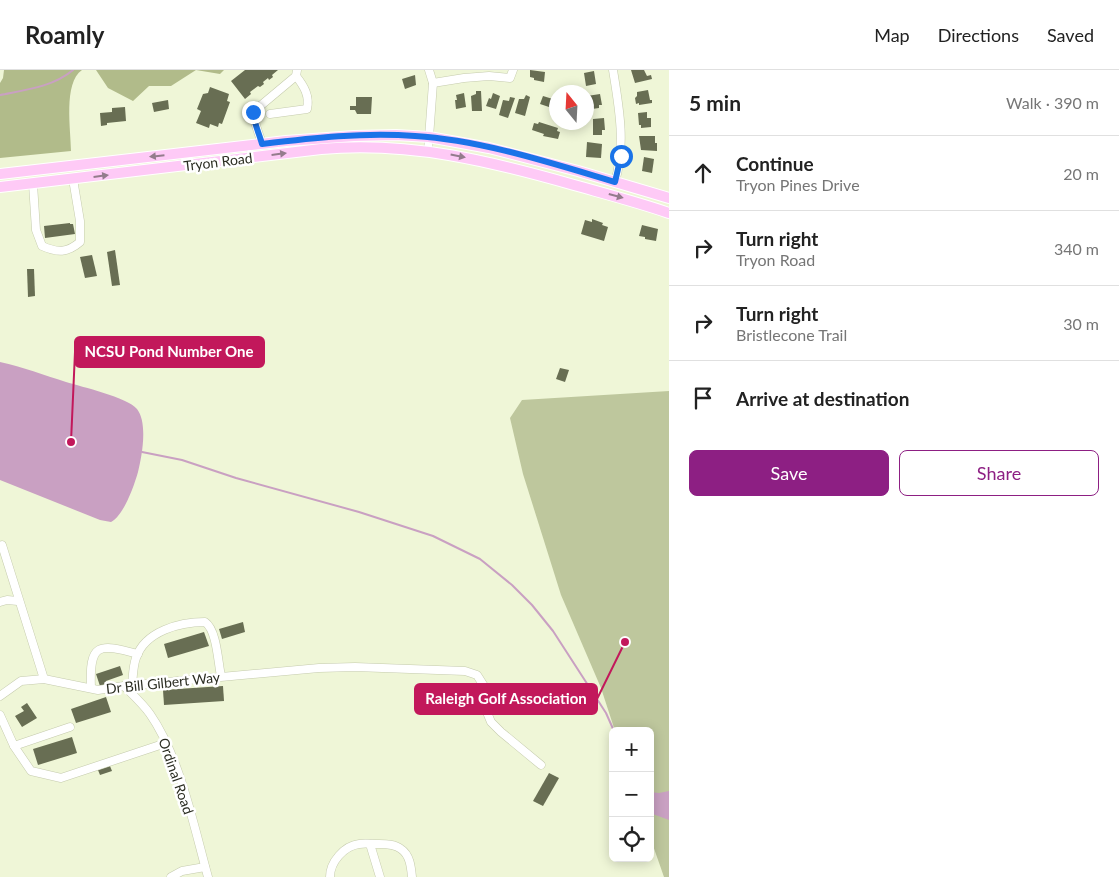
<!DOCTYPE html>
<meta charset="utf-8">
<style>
:root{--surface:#fff;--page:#f2f2f2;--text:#222;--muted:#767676;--line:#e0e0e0;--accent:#8d1f83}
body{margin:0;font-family:Lato,sans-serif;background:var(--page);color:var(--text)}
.controls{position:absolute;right:15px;bottom:15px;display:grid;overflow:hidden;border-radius:8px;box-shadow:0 2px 12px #0003}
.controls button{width:45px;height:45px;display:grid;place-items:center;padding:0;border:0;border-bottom:1px solid var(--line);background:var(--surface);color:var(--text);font:25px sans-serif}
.compass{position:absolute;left:549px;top:15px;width:45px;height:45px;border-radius:50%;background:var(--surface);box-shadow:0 2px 12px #0003;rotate:342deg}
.stop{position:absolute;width:15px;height:15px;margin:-11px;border:4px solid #1a73e8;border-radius:50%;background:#fff}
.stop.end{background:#1a73e8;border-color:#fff;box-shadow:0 1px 5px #0008}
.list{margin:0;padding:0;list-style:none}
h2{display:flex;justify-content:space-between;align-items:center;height:65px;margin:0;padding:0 20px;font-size:21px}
h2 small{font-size:16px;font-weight:400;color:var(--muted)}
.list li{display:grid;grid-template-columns:32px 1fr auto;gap:15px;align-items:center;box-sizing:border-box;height:75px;padding:0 20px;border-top:1px solid var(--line)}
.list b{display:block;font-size:19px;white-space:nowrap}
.list p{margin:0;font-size:16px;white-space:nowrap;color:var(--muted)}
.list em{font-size:16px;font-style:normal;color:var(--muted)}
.actions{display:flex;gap:10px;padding:15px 20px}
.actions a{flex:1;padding:11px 0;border:1px solid var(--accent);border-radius:8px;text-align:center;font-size:18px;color:var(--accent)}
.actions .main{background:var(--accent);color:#fff}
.icon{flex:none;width:28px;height:28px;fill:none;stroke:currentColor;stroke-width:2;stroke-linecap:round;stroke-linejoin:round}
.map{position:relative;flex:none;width:669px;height:807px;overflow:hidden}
header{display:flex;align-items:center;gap:30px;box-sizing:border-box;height:70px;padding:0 25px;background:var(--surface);border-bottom:1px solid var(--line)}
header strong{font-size:24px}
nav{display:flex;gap:28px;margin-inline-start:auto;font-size:18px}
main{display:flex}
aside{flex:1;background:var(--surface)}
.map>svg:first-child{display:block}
.green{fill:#bec79d}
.forest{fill:#b1bb8a}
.water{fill:#c9a0c2}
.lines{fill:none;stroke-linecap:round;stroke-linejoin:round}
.stream{stroke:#c9a0c2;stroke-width:2}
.building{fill:#686e53}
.minor-casing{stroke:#c5cbad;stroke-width:9}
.major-casing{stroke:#fff;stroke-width:12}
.minor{stroke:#fff;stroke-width:8}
.major{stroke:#fecaf6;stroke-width:10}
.oneway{fill:#947c8c}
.route{stroke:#1a73e8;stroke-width:6}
.labels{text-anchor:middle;stroke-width:5;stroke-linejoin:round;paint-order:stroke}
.street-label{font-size:14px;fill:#2b2d22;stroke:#fff}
.leader{fill:none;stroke:#c2185b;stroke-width:2}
.callout-dot{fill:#c2185b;stroke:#fff;stroke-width:2}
.callout{fill:#c2185b;stroke:#c2185b;stroke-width:2}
.callout-label{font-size:15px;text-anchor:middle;font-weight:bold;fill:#fff}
</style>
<header>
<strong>Roamly</strong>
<nav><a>Map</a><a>Directions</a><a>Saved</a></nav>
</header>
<main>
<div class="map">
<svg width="669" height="807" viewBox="0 0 669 807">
<rect width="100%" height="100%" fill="#eff6d7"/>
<!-- green -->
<polygon class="green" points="669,321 669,807 664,807 650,767 650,661 615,661 601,618 561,525 523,404 510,348 522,330"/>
<!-- forest -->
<g class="forest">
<path d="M4 0H82C63 13 71 60 71 81L0 88V13L3 8Z"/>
<polygon points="96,0 224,0 220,4 196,0 171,16 149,16 133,31 108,18"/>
</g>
<!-- water -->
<g class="water">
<path d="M0 292C23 297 44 305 66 312 82 317 127 327 137 339 148 353 142 386 138 402 134 416 124 445 111 452L100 450 0 410Z"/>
<polygon points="669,721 669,750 650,743 650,722 659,723"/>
</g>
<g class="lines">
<!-- stream -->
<g class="stream">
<path d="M0 25C25 20 53 17 73 0"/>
<polyline points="142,382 182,390 236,408 359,442 433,466 480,489 512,515 532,535 553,561 606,643 614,661"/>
</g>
</g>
<!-- building -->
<g class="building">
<polygon points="245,0 278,0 272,5 273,7 269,10 268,8 263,12 264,14 260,17 258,16 250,22 251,24 245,29 231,11"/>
<polygon points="530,0 545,2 544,12 534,10 534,8 530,7"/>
<polygon points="631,0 644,0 647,6 651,5 652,9 635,13"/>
<polygon points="594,1 596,14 586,16 584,3"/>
<polygon points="415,5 416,15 405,19 402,9"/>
<polygon points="210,17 229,24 227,31 230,32 222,54 219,53 218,57 210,54 209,58 196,53 201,41 197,39 203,24 208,23"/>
<polygon points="648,20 650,30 652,30 652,33 639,35 639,33 636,34 635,28 637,26 637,22"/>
<polygon points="476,21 481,21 482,41 472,41 471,26 476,24"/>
<polygon points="464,23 466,37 456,39 455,30 457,30 456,25"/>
<polygon points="493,23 500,26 496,39 486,36 489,28 491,29"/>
<polygon points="600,24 602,35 599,35 599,38 592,39 591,35 590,35 589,31 587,31 587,26"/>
<polygon points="526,25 530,27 525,46 515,43 519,29 524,29"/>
<polygon points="543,26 556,30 555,39 540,34"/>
<polygon points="356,27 372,27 371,44 357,44 355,40 350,40 350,36 356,36"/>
<polygon points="510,27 515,28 508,48 499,45 503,30 509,31"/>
<polygon points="168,30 169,39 154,42 152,33"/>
<polygon points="125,37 126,51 107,53 107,55 101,56 100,43 112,42 112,38"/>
<polygon points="647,42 647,48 651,48 651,57 641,58 641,55 639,55 638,43"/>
<polygon points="604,48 605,60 602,60 602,65 593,65 593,49"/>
<polygon points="539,52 558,58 557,61 560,62 558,69 543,66 544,64 532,60 534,53 538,54"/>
<polygon points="639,66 655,66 655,73 657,73 657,81 641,80"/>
<polygon points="587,72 602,74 601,88 586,87"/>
<polygon points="644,87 654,89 652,103 642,101"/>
<polygon points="592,149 603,153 602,155 608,157 604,171 581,164 585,150 592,152"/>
<polygon points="70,153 70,154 73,154 75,164 45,168 44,156"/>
<polygon points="642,155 658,159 656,171 645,169 645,167 639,166"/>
<polygon points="115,180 120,215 112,216 107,182"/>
<polygon points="92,185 97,206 85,208 80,187"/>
<polygon points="27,199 34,199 35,226 28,227"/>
<polygon points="560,298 569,300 565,312 556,309"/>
<polygon points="243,552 245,562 222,569 219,559"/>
<polygon points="204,562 209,576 168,588 164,574"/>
<polygon points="120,596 123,605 106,611 106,614 100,616 96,604"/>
<polygon points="223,616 224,631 164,635 163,620"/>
<polygon points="106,627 111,642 76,653 71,639"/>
<polygon points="27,633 37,648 22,657 15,646 24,641 21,637"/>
<polygon points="72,667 77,683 38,695 33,679"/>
<polygon points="110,696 112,701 100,705 98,700"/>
<polygon points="549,703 559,708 543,736 533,731"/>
</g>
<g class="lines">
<defs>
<g id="minor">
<path d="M613 0C619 37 626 74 615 112"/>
<polyline points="433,13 464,8 489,6 510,8 513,0"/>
<path d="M270 44 307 39C310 26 304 16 296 6"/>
<path d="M262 74C260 66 253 50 253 42L296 6 297 0"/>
<polyline points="428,81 433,13 429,0"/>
<path d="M33 114 36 160 42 176C58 183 67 183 80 172V151L73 109"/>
<polyline points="2,475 44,609"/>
<polyline points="0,532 7,530 18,531"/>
<path d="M132 615C133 606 133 596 136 588 145 561 180 552 205 552 217 560 218 593 221 606"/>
<path d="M124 616C133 625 143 634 150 644 180 687 194 757 208 807"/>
<path d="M91 618C89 573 98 573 138 584"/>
<polyline points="0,626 21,611 44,609 98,620 124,616 319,598 355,597 465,601 477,605 484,616 486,640 491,652 501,662 541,695"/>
<polyline points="0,645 14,676 31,701 61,708 166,673"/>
<polyline points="14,676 70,657"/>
<polyline points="370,774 380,807"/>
<polyline points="171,807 182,801 205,797"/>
<path d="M330 807C330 792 344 776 359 774 365 773 372 774 379 774 386 774 395 774 401 779 410 785 411 797 412 807"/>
</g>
<g id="major">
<polyline points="0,104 286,71 354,66 396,65 429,67 489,78 578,101 669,128"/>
<path d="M0 117 321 79C409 71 490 91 574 115 606 124 637 132 669 143"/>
</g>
</defs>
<!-- minor casing -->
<use href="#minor" class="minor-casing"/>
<!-- major casing -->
<use href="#major" class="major-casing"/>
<!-- minor -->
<use href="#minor" class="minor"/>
<!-- major -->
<use href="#major" class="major"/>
</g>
<!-- one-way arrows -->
<defs><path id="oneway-solid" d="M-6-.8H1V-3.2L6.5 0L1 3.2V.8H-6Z" transform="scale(1.25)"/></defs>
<g class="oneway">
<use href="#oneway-solid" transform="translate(279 84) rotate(-7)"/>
<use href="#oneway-solid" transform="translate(157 86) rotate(174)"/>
<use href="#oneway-solid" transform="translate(458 86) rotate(11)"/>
<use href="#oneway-solid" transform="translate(101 106) rotate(-7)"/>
<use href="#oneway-solid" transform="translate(616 126) rotate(15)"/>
</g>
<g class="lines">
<!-- route -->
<path class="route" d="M253 42C253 50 260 66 262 74 312 68 364 62 415 66 481 70 551 93 615 112L621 86"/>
</g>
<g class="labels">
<!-- street labels -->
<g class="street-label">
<text transform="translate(218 92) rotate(-7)" y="5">Tryon Road</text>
<text transform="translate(163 613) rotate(-6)" y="5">Dr Bill Gilbert Way</text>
<text transform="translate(176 706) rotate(71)" y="5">Ordinal Road</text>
</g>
</g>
<!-- callouts -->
<path class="leader" d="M71 372L75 282M625 572L597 629"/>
<g class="callout-dot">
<circle cx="71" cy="372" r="5"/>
<circle cx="625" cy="572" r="5"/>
</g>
<g class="callout">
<rect x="75" y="267" width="189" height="30" rx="5"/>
<rect x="415" y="614" width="182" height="30" rx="5"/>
</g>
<g class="callout-label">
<text x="169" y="287">NCSU Pond Number One</text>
<text x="506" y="634">Raleigh Golf Association</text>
</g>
</svg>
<div class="controls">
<button>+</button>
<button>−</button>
<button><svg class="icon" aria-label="locate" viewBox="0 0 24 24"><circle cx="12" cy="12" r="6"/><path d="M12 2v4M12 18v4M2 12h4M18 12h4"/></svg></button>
</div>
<svg class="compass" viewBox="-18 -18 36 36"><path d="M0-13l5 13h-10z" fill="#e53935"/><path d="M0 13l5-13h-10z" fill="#767676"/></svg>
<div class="stop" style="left:621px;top:86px"></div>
<div class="stop end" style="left:253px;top:42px"></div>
</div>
<aside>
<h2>5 min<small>Walk · 390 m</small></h2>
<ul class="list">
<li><svg class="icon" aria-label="ahead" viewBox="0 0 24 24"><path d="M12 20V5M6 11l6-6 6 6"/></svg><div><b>Continue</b><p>Tryon Pines Drive</p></div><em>20 m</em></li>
<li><svg class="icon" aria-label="right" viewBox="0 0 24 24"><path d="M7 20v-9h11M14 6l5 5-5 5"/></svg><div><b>Turn right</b><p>Tryon Road</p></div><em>340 m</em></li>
<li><svg class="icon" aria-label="right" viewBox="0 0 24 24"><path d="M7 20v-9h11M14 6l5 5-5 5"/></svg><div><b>Turn right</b><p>Bristlecone Trail</p></div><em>30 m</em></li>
<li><svg class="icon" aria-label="arrive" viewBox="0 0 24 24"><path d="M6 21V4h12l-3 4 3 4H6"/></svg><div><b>Arrive at destination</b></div></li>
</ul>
<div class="actions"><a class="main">Save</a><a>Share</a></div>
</aside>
</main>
